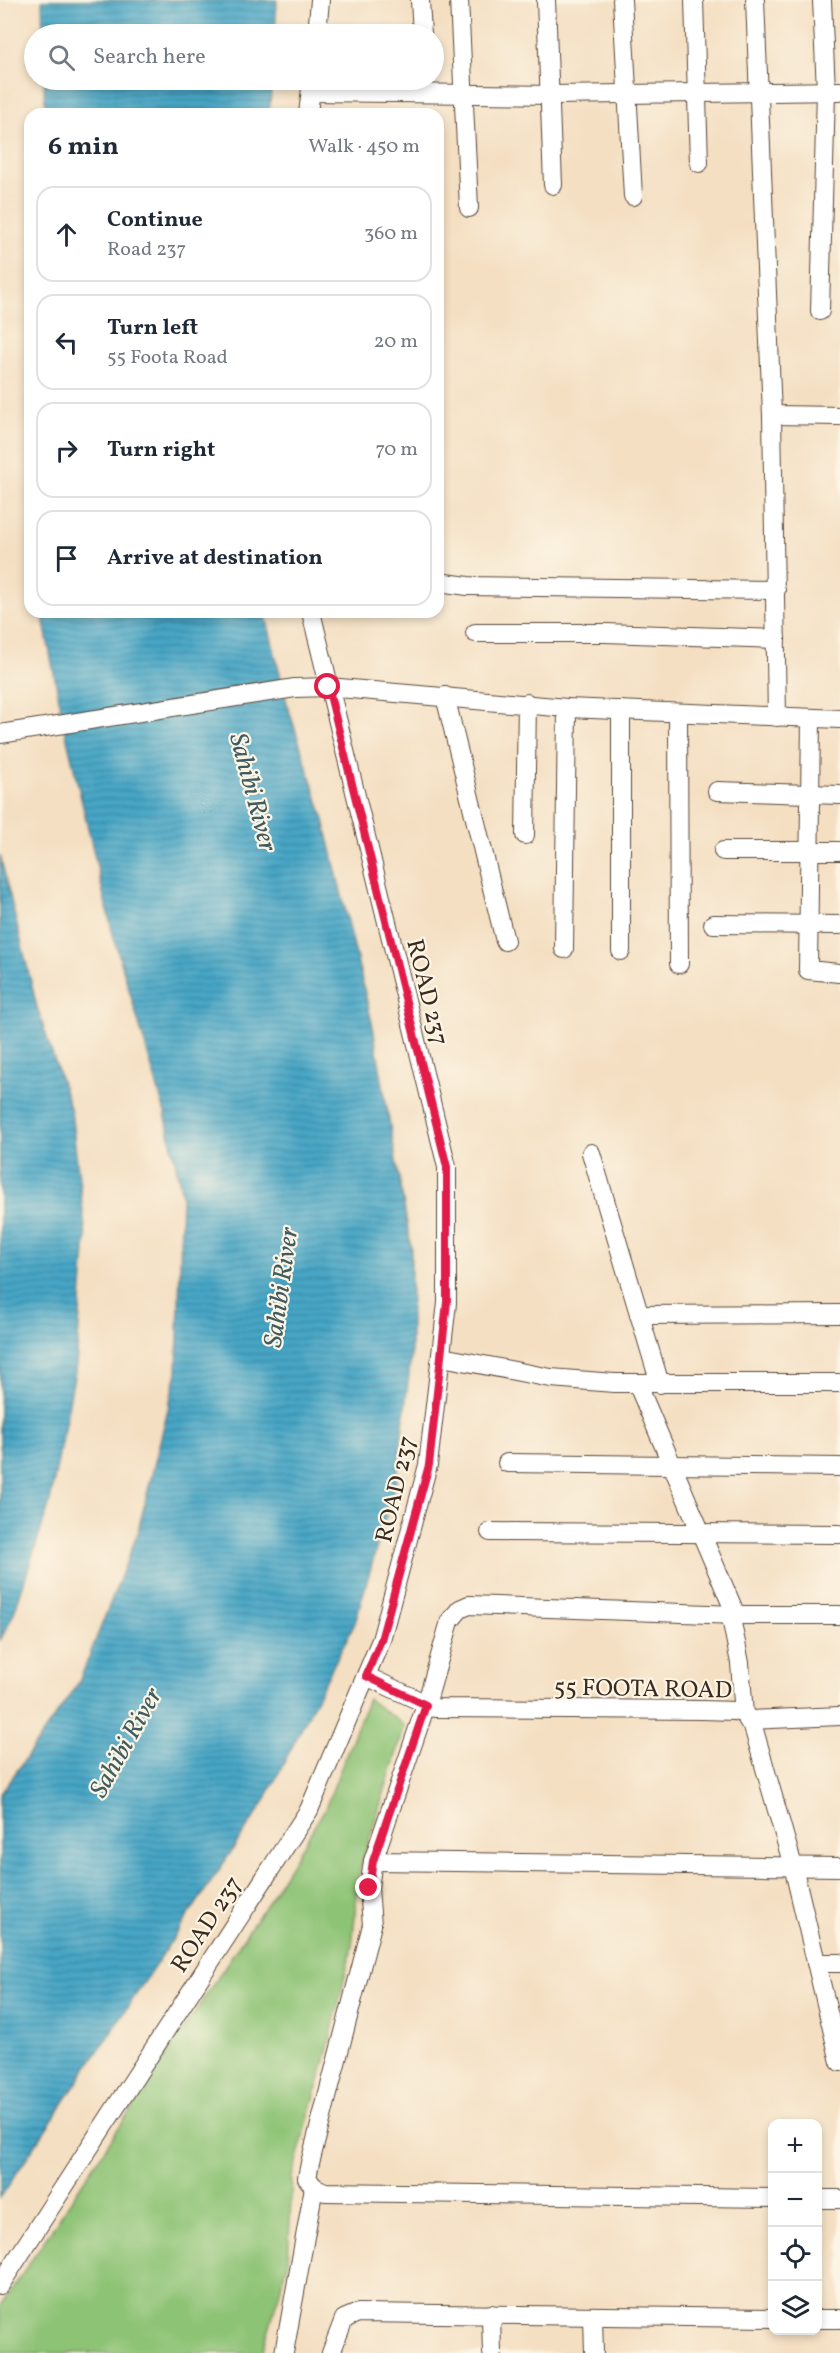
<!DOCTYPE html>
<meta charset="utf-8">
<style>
:root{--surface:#fff;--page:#f2f2f3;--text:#1f2937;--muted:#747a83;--line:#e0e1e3}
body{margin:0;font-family:Vollkorn,serif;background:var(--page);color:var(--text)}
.controls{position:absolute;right:18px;bottom:18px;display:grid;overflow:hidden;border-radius:12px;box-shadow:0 3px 9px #0003}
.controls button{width:54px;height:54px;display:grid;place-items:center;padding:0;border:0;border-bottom:2px solid var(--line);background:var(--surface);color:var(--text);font:30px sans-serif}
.stop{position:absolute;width:18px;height:18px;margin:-14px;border:4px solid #e11d48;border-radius:50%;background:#fff}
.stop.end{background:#e11d48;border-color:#fff;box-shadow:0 2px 6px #0008}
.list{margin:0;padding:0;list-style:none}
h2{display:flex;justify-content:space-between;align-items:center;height:78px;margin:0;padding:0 24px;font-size:26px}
h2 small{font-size:20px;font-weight:400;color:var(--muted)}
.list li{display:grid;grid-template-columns:39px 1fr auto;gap:18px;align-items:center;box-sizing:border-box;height:96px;margin:0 12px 12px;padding:0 12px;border:2px solid var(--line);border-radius:18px}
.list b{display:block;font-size:22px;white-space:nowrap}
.list p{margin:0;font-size:20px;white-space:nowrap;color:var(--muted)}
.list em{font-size:20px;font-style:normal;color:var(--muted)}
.icon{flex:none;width:33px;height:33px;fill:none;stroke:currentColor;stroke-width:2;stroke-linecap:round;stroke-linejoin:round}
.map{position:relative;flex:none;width:840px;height:2353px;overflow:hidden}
.search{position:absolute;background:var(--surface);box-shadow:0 3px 9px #0003;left:24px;top:24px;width:420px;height:66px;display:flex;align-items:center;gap:15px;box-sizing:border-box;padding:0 21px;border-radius:33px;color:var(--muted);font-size:22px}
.panel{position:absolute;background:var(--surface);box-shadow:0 3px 9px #0003;left:24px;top:108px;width:420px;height:510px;border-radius:18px}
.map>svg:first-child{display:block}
.park{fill:#8dc375;stroke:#64764a;stroke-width:1.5}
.water{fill:url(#water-rules);stroke:#416872;stroke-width:1.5}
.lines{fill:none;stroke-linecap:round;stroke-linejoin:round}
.minor-casing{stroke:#574537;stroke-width:20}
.minor{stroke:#fff;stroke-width:18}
.route{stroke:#e11d48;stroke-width:8}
.labels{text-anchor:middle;stroke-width:4.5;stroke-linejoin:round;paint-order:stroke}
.street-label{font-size:24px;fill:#3b2a1e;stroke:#fcf5e5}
.water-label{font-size:26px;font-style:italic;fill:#405c61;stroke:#fcf5e5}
</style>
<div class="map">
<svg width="840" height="2353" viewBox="0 0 840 2353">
<defs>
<pattern id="water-rules" width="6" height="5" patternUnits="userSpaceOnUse" patternTransform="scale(1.5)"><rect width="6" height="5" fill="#47a6c6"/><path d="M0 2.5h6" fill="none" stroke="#3c87a0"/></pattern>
</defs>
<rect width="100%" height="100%" fill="#fcf5e5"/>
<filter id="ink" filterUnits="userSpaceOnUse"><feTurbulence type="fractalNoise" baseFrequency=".0167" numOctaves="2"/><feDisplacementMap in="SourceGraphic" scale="12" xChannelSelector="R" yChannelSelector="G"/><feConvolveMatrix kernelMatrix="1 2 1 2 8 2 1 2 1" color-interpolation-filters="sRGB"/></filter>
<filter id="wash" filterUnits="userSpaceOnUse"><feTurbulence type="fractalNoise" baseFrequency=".008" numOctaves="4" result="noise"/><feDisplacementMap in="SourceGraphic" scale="24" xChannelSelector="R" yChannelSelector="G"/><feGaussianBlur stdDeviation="1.35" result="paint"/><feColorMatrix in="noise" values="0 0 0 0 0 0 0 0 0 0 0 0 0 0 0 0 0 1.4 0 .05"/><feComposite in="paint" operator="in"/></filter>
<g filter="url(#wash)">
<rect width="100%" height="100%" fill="#f4dfc2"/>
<!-- park -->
<polygon class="park" points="368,1699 405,1726 359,1872 352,1947 326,2056 292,2176 288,2264 262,2353 0,2353 0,2308 268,1901 325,1809"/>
<!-- water -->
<g class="water">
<polygon points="42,0 277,0 275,34 43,34"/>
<polygon points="44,80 272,80 269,114 45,114"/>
<polygon points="42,612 265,612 288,707 324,820 373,1027 411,1247 411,1356 397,1477 355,1623 263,1804 0,2198 0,1795 79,1682 137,1535 177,1372 182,1195 165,1113 113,935 65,730"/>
<polygon points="0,855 37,1007 71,1111 86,1237 76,1366 50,1502 14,1613 0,1641"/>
</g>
</g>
<g filter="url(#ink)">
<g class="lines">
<defs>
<g id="minor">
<polyline points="420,0 422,34"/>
<polyline points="459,0 469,208"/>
<polyline points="546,0 553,185"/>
<polyline points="622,0 633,196"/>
<polyline points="694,0 699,163"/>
<polyline points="755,0 772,415 777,717"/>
<polyline points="317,34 320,0"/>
<polyline points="311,92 552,95 840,91"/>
<polyline points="308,114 312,80"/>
<polyline points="820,311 826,91 822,0"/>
<polyline points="772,415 840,416"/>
<polyline points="438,582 468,586 776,590"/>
<polyline points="475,633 605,633 776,639"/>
<polyline points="445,696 505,941"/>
<polyline points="621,710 621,951"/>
<polyline points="678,713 679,964"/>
<polyline points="811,718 808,970 839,973"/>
<polyline points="0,734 295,688 328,687 567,708 840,719"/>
<polyline points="717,791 840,795"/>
<polyline points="525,835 527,703"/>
<polyline points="723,851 840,851"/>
<polyline points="713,924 840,925"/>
<polyline points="564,949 567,708"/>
<polyline points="591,1153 660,1384"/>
<polyline points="639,1315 840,1314"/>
<polyline points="442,1357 551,1378 614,1383 840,1383"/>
<polyline points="637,1383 736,1615"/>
<polyline points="507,1463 840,1467"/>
<polyline points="490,1532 840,1534"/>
<polyline points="730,1613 740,1663 744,1714"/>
<polyline points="840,1615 736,1615 469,1605 460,1609 450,1621 426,1705 373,1861 840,1867"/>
<polyline points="366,1676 435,1708 702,1710 735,1711 744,1714 754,1730 793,1866 840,2062"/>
<polyline points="750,1720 840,1716"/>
<polyline points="373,1861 369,1888 372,1925 310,2163 307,2178 314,2187 325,2192 772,2198"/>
<polyline points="816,1963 840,1963"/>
<polyline points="818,2199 840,2199"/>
<polyline points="0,2285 309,1810 381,1640 428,1465 447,1303 447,1167 311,612"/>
<polyline points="491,2314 492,2353"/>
<polyline points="593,2316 594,2353"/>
<polyline points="818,2319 840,2319"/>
<polyline points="284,2353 314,2187"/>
<polyline points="331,2353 344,2319 358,2313 772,2318"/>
</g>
</defs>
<!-- minor casing -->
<use href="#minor" class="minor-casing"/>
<!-- minor -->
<use href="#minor" class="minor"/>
</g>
</g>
<g class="lines" filter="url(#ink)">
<!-- route -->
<polyline class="route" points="328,687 447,1167 447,1302 429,1465 381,1640 366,1676 426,1705 373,1861 369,1888"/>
</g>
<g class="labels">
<!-- street labels -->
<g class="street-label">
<text transform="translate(428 992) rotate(76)" y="8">ROAD 237</text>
<text transform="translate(395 1489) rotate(-77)" y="8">ROAD 237</text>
<text transform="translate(643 1688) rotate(1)" y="8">55 FOOTA ROAD</text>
<text transform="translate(206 1924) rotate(-57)" y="8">ROAD 237</text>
</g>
<!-- water labels -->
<g class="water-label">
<text transform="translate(254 792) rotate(75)" y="9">Sahibi River</text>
<text transform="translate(280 1287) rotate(-82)" y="9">Sahibi River</text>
<text transform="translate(125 1742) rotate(-61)" y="9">Sahibi River</text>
</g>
</g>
</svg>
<div class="controls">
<button>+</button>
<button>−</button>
<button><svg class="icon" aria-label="locate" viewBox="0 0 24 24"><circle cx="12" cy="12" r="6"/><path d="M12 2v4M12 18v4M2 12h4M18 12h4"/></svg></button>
<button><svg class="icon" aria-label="layers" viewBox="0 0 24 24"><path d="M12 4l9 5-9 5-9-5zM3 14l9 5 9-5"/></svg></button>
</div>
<div class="stop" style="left:328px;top:687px"></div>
<div class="stop end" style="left:369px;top:1888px"></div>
<div class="search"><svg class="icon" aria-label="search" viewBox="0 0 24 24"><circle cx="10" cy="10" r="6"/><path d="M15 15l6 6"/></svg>Search here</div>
<section class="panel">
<h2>6 min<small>Walk · 450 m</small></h2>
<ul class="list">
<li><svg class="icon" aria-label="ahead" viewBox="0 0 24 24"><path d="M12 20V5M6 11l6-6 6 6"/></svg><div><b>Continue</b><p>Road 237</p></div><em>360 m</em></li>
<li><svg class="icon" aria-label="left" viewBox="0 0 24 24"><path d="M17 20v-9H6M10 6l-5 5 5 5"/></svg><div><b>Turn left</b><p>55 Foota Road</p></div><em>20 m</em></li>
<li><svg class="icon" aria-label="right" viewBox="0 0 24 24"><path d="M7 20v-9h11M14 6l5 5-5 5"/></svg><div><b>Turn right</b></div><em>70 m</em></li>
<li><svg class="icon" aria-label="arrive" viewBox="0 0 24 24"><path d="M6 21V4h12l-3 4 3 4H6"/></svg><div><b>Arrive at destination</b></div></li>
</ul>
</section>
</div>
